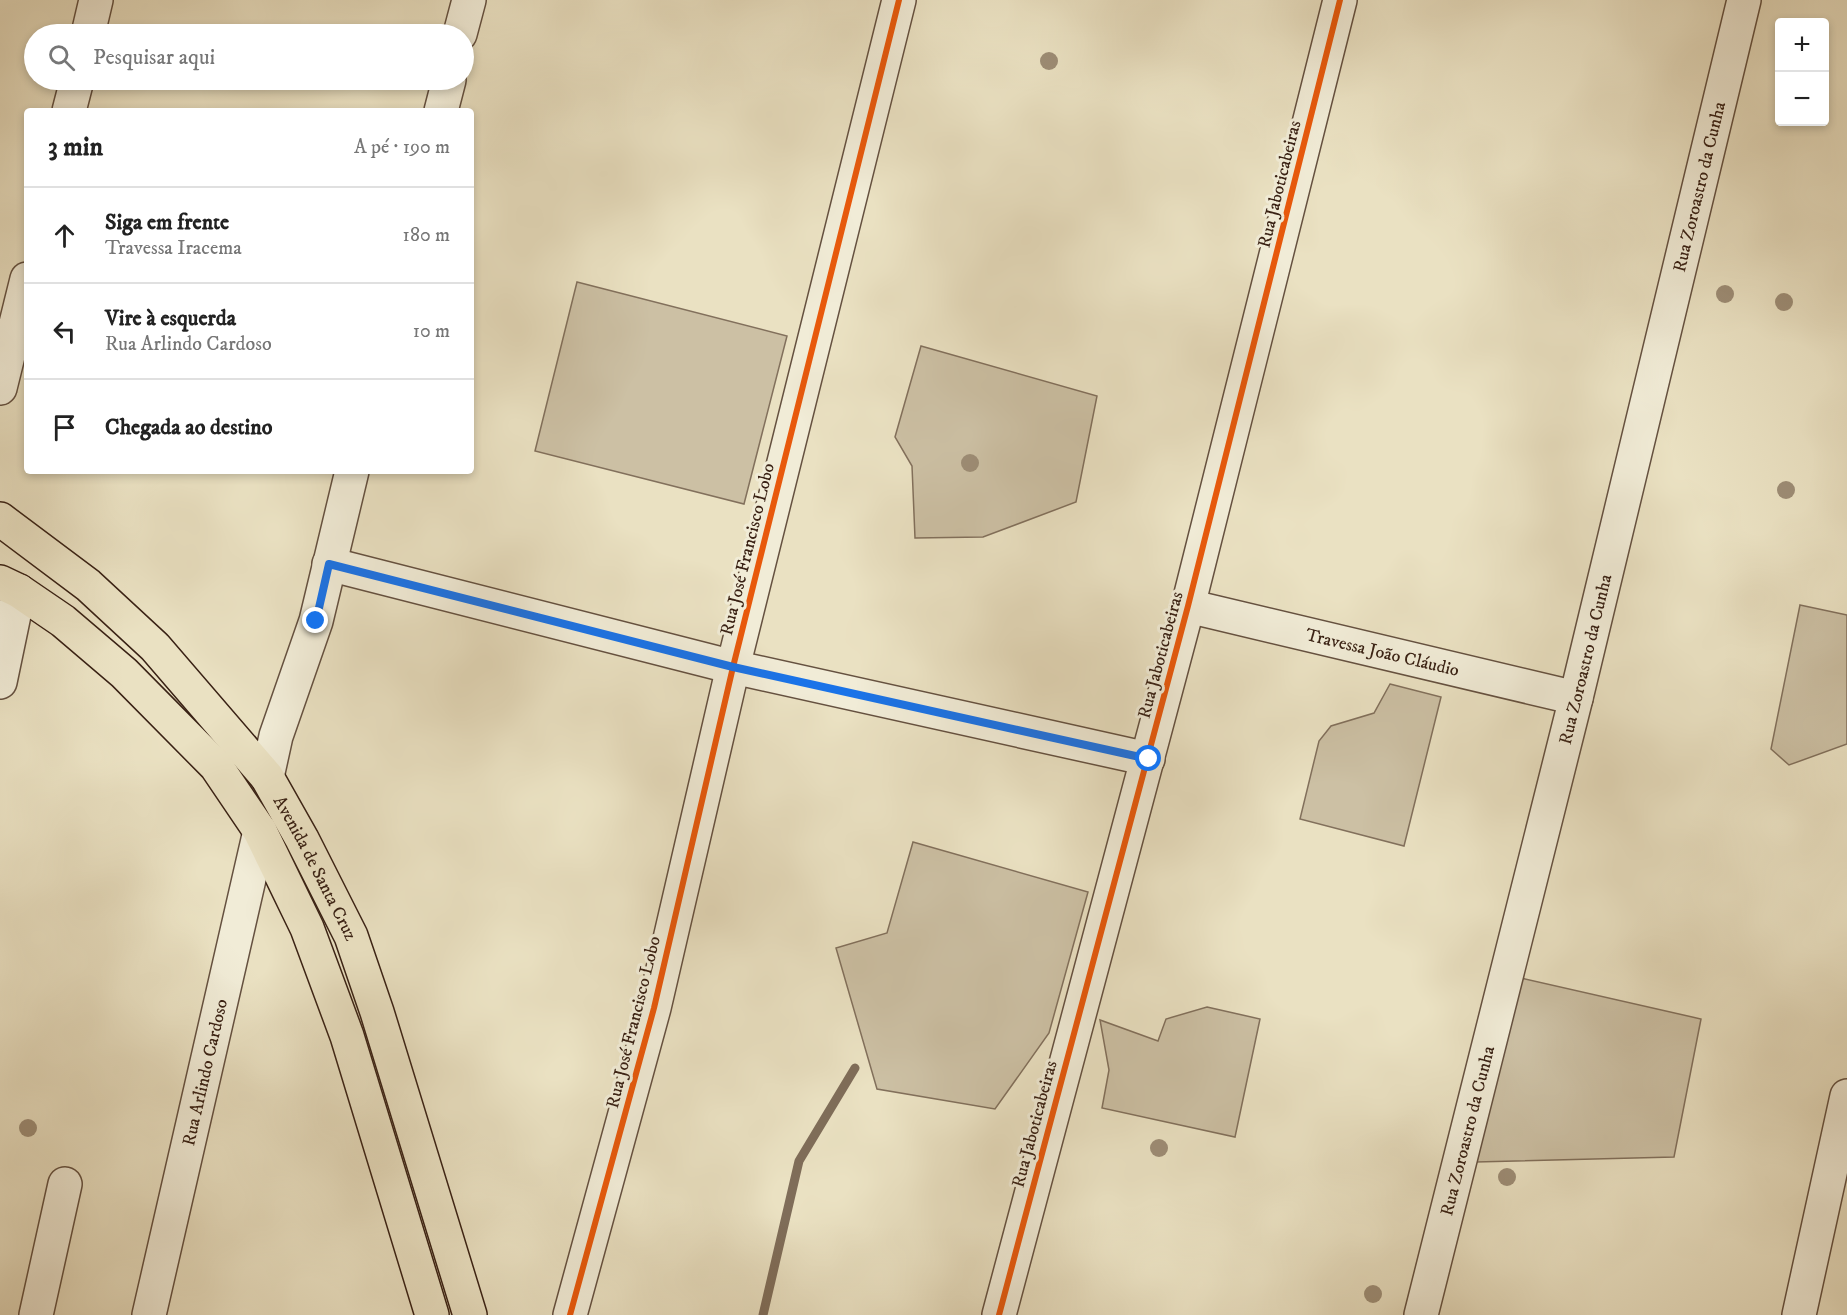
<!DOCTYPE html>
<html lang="pt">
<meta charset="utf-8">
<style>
:root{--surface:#fff;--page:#f2f2f2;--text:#222;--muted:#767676;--line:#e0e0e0}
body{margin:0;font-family:"IM FELL DW Pica",serif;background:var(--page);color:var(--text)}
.controls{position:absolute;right:18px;top:18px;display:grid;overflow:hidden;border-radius:6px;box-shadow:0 3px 9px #0003}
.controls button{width:54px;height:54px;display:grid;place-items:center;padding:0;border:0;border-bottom:2px solid var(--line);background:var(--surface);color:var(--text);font:30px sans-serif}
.stop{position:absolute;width:18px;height:18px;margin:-14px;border:4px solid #1a73e8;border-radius:50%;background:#fff}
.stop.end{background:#1a73e8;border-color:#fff;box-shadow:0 2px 6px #0008}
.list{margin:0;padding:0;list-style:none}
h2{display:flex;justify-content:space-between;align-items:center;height:78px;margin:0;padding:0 24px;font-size:26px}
h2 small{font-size:20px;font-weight:400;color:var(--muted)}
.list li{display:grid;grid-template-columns:39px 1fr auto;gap:18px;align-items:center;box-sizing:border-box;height:96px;padding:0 24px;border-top:2px solid var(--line)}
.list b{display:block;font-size:22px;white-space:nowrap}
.list p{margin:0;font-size:20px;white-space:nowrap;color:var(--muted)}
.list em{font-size:20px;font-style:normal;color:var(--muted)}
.icon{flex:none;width:33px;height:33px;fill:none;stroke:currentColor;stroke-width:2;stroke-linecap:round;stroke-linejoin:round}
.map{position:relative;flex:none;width:1847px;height:1315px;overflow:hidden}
.search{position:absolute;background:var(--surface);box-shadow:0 3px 9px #0003;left:24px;top:24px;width:450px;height:66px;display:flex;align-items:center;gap:15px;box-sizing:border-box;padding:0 21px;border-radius:33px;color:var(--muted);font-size:22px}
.panel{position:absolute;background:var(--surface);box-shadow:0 3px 9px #0003;left:24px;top:108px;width:450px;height:366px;border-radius:6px}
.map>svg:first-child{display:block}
.green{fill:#ccc0a4;stroke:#82705c;stroke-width:1.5}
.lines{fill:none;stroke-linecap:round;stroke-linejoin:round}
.stream{stroke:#7f6d59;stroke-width:9}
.minor-casing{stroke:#655140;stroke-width:36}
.major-casing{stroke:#392114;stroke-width:36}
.minor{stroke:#f1ecd7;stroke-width:33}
.major{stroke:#eae1c2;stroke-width:33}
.cycleway-casing{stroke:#f1ecd7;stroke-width:10}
.cycleway{stroke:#e8590c;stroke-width:6}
.tree{fill:#9d8d76}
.route{stroke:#1a73e8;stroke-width:8}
.labels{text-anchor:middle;stroke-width:6;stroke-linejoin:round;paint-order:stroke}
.street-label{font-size:18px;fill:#392114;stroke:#f1ecd7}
</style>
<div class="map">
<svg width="1847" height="1315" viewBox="0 0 1847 1315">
<rect width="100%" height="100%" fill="#eae1c2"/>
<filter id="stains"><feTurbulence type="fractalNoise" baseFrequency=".00333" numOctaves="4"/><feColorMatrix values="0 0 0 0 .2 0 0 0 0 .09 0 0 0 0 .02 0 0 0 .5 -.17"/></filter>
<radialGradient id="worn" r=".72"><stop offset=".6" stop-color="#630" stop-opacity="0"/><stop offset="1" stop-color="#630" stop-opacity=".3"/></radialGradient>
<!-- green -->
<g class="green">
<polygon points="577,282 787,336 744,504 535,451"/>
<polygon points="921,346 1097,396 1076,502 983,537 915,538 912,466 895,437"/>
<polygon points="1800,605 1847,615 1847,744 1789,765 1771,749"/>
<polygon points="1390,684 1441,697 1404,846 1300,819 1319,741 1331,726 1374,713"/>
<polygon points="913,842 1088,892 1049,1033 995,1109 877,1089 836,948 887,933"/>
<polygon points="1521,978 1701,1019 1674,1157 1476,1162"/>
<polygon points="1207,1007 1260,1019 1235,1137 1102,1108 1109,1070 1100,1020 1158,1041 1166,1019"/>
</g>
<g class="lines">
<!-- stream -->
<polyline class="stream" points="763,1315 799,1161 855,1068"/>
<defs>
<g id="minor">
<polyline points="88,34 96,0"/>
<polyline points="460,34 469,0"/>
<polyline points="69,111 77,80"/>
<polyline points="441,111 449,80"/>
<polyline points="0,388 27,279"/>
<polyline points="329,564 733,667 1148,759"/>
<path id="s1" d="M1188 606 1576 698"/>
<polyline points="0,682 19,591"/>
<polyline points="267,777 276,736 316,621 352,471"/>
<polyline points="36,1315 65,1184"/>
<path id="s2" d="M149 1315 260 831"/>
<polyline points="570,1315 654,1008 733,667 899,0"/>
<polyline points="999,1315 1188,606 1340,0"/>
<path id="s3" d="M1421 1315 1576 698 1744 0"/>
<polyline points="1799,1315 1847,1096"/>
</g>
<g id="major">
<path id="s4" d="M0 519 88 585 155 647 267 777 302 839 351 936 377 1012 470 1315"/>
<polyline points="0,582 19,591 63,621 124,673 216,766 260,831 307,928 347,1036 432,1315"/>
</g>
</defs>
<!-- minor casing -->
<use href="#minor" class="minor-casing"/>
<!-- major casing -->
<use href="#major" class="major-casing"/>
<!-- minor -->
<use href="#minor" class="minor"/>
<!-- major -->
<use href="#major" class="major"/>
<defs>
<g id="cycleway">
<polyline points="570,1315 654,1008 733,667 899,0"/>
<polyline points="999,1315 1188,606 1340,0"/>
</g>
</defs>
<!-- cycleway casing -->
<use href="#cycleway" class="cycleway-casing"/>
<!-- cycleway -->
<use href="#cycleway" class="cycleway"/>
</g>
<!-- trees -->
<g class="tree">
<circle cx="1049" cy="61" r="9"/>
<circle cx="1725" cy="294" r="9"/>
<circle cx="1784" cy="302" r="9"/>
<circle cx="970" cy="463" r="9"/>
<circle cx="1786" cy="490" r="9"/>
<circle cx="28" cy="1128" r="9"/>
<circle cx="1159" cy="1148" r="9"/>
<circle cx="1507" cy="1177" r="9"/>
<circle cx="1373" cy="1294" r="9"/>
</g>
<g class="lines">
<!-- route -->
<polyline class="route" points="316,621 329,564 733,667 1149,759"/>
</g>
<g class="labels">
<!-- street labels -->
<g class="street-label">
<text transform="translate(1279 184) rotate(-76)" y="6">Rua Jaboticabeiras</text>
<text dy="6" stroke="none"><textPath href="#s3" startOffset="1162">Rua Zoroastro da Cunha</textPath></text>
<text transform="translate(747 549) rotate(-76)" y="6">Rua José Francisco Lobo</text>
<text dy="6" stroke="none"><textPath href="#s1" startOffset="200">Travessa João Cláudio</textPath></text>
<text transform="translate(1160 655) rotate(-75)" y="6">Rua Jaboticabeiras</text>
<text dy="6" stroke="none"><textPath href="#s3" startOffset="676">Rua Zoroastro da Cunha</textPath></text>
<text dy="6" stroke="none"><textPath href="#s4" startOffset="476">Avenida de Santa Cruz</textPath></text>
<text transform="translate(633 1022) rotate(-76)" y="6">Rua José Francisco Lobo</text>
<text dy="6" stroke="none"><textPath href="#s2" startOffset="249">Rua Arlindo Cardoso</textPath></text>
<text transform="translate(1034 1124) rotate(-75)" y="6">Rua Jaboticabeiras</text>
<text dy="6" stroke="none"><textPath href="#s3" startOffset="190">Rua Zoroastro da Cunha</textPath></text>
</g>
</g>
<rect width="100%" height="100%" filter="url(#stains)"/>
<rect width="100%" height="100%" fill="url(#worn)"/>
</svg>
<div class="controls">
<button>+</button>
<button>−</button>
</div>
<div class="stop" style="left:1149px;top:759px"></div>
<div class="stop end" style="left:316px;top:621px"></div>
<div class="search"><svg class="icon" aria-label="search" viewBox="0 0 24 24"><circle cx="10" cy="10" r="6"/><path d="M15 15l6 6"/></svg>Pesquisar aqui</div>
<section class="panel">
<h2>3 min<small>A pé · 190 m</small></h2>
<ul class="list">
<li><svg class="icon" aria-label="ahead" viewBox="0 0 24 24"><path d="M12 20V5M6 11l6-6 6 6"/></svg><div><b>Siga em frente</b><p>Travessa Iracema</p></div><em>180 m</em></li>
<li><svg class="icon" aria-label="left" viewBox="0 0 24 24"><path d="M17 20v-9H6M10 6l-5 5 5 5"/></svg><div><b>Vire à esquerda</b><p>Rua Arlindo Cardoso</p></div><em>10 m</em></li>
<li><svg class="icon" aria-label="arrive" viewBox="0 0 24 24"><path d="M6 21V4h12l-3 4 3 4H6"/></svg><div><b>Chegada ao destino</b></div></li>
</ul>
</section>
</div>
